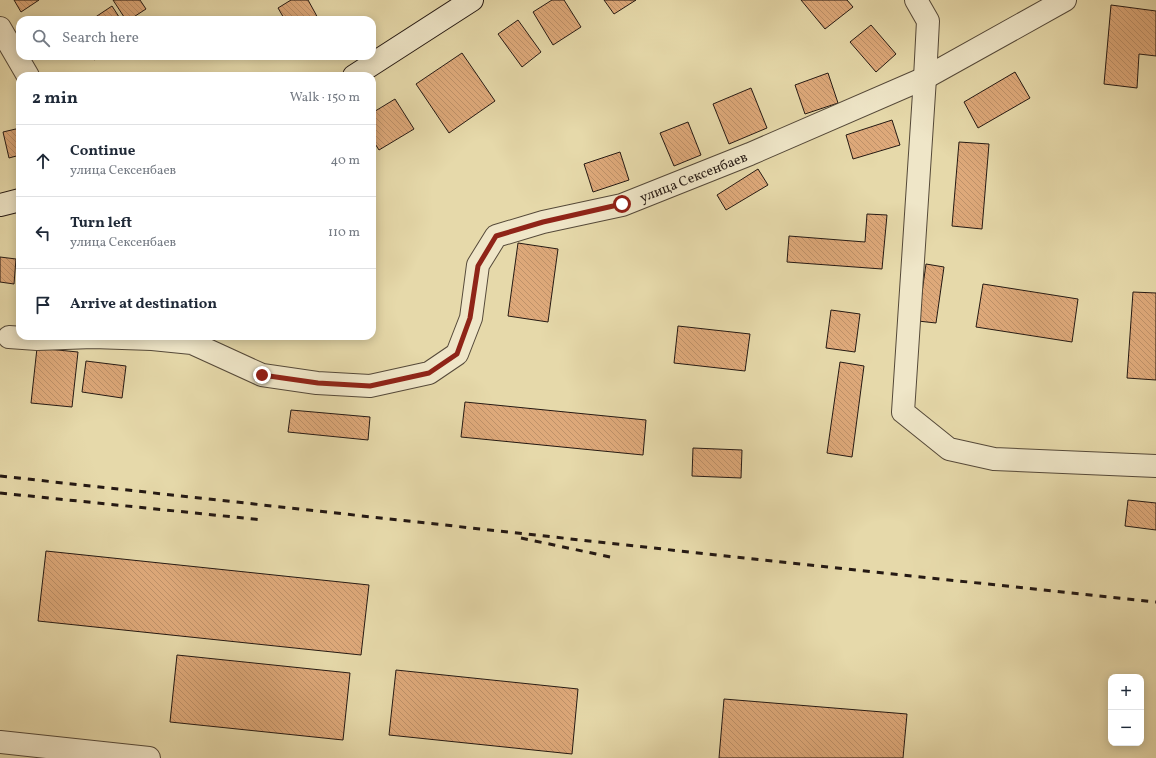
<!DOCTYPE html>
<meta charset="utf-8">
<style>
:root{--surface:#fff;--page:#f2f2f3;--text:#1f2937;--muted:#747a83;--line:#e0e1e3}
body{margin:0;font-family:Vollkorn,serif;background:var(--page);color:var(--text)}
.controls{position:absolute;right:12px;bottom:12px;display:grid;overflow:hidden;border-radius:8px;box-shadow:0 2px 10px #0003}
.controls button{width:36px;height:36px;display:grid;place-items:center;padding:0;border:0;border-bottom:1px solid var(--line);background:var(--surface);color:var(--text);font:20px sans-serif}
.stop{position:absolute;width:12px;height:12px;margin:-9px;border:3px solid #8f2418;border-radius:50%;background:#fff}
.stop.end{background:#8f2418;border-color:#fff;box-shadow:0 1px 4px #0008}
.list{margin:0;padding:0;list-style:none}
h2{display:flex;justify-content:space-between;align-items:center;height:52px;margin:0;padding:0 16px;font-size:17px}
h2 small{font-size:13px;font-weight:400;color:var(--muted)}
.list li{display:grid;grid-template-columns:26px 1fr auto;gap:12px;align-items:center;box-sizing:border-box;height:72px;padding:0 16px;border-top:1px solid var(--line)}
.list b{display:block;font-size:15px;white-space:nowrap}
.list p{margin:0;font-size:13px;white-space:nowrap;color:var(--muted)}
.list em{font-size:13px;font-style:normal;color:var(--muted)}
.icon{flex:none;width:22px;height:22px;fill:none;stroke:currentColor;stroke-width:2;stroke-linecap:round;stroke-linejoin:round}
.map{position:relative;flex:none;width:1156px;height:758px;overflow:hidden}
.search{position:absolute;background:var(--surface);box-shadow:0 2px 10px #0003;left:16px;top:16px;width:360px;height:44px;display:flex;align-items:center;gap:10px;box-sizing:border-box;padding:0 14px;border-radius:12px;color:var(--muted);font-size:15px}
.panel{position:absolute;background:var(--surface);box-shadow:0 2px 10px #0003;left:16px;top:72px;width:360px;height:268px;border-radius:12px}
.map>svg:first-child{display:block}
.building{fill:url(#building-back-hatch);stroke:#251913}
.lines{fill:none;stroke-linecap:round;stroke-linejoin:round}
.street-casing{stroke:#554939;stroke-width:24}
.secondary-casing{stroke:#251913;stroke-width:24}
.street{stroke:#efe6c8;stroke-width:22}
.secondary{stroke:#efe6c8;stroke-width:22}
.rail{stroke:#251913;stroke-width:3;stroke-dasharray:7 7;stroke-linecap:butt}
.route{stroke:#8f2418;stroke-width:5}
.labels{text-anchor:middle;stroke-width:4;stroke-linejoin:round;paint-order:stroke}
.street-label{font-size:14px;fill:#251913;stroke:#efe6c8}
</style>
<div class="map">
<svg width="1156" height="758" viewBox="0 0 1156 758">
<defs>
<pattern id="building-back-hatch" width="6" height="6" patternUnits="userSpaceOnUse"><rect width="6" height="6" fill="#dea97a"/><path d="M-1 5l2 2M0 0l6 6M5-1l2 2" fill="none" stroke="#be9169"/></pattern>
</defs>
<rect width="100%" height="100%" fill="#e6d9aa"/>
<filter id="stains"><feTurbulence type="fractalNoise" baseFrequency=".005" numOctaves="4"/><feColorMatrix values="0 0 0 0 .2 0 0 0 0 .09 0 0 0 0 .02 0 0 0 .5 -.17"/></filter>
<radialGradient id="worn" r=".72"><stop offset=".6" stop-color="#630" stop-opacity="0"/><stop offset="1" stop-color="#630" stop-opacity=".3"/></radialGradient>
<!-- building -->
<g class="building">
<polygon points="14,0 39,0 21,12"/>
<polygon points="113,0 140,0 146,9 129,20 126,20"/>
<polygon points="291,0 308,0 319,20 285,20 278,8"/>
<polygon points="552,0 564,0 581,27 553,45 533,12"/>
<polygon points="604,0 636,0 614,14"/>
<polygon points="801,0 847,0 853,7 825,29"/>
<polygon points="1111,5 1156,11 1156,56 1139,54 1137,88 1104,84"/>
<polygon points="112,6 121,20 91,20"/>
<polygon points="518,20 541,52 522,67 498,34"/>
<polygon points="871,25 896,54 876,72 850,42"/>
<polygon points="462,53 495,101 449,133 416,84"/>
<polygon points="92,56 100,56 94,60"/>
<polygon points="1015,72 1030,98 978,128 964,102"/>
<polygon points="828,73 838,103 805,114 795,85"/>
<polygon points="751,88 767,128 729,144 713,104"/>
<polygon points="395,99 414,129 379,150 372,139 372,113"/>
<polygon points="892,120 900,145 853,159 846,135"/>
<polygon points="688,122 701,155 674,166 660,133"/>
<polygon points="20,128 20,155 9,158 3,132"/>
<polygon points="959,142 989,144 982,229 952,226"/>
<polygon points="620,152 629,180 593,192 584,164"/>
<polygon points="758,169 768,185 726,210 717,195"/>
<polygon points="867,214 887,215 882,269 787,262 789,236 865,242"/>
<polygon points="518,243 558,249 548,322 508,316"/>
<polygon points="0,257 16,259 14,284 0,282"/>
<polygon points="926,264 944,267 936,323 918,321"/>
<polygon points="983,284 1078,299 1072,342 976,327"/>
<polygon points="1133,292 1156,293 1156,380 1127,378"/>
<polygon points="831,310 860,314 855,352 826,348"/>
<polygon points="678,326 750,334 745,371 674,363"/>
<polygon points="37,348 78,352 72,407 31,403"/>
<polygon points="86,361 126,366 122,398 82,392"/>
<polygon points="840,362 864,366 852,457 827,453"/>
<polygon points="465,402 646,420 643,455 461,437"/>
<polygon points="291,410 370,417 368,440 288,432"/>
<polygon points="693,448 742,450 741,478 692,476"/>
<polygon points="1128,500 1156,503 1156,530 1125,526"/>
<polygon points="46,551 369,585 361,655 38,621"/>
<polygon points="177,655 350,673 343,740 170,722"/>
<polygon points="396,670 578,689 572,754 389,735"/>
<polygon points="724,699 907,714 903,758 719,758"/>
</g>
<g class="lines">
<defs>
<g id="street">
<polyline points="916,0 928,21 925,78 903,412 949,449 994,459 1156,466"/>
<polyline points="0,28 28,76"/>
<path id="s1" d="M9 337 37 339 93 337 152 339 192 343 262 375 317 383 370 386 429 373 457 354 471 318 478 265 496 236 543 222 622 205 750 154 925 78 1065 0"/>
<polyline points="0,742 149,758"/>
</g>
<g id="secondary">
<polyline points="354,76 472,0"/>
<polyline points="0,205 20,200"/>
</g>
</defs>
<!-- street casing -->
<use href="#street" class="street-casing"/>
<!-- secondary casing -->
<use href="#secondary" class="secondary-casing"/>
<!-- street -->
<use href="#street" class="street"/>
<!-- secondary -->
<use href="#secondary" class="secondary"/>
<!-- rail -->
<g class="rail">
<polyline points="0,476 762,560 1156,602"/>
<polyline points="0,493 263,520"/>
<polyline points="521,538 615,558"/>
</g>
</g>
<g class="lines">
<!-- route -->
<polyline class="route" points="262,375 318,383 370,386 429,373 457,354 470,318 478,266 496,236 543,222 622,204"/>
</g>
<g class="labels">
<!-- street labels -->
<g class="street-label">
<text dy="5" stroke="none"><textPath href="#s1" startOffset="796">улица Сексенбаев</textPath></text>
</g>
</g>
<rect width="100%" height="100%" filter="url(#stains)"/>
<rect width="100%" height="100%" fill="url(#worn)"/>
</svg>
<div class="controls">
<button>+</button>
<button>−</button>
</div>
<div class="stop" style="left:622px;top:204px"></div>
<div class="stop end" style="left:262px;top:375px"></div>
<div class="search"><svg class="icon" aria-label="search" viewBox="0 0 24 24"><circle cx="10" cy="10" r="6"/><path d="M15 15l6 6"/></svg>Search here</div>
<section class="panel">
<h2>2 min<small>Walk · 150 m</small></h2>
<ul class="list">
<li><svg class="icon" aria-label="ahead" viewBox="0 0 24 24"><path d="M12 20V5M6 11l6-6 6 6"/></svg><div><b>Continue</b><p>улица Сексенбаев</p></div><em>40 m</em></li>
<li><svg class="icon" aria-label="left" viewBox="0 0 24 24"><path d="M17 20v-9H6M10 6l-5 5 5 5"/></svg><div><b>Turn left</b><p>улица Сексенбаев</p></div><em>110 m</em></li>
<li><svg class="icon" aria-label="arrive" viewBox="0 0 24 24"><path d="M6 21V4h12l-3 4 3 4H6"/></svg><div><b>Arrive at destination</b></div></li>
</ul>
</section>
</div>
